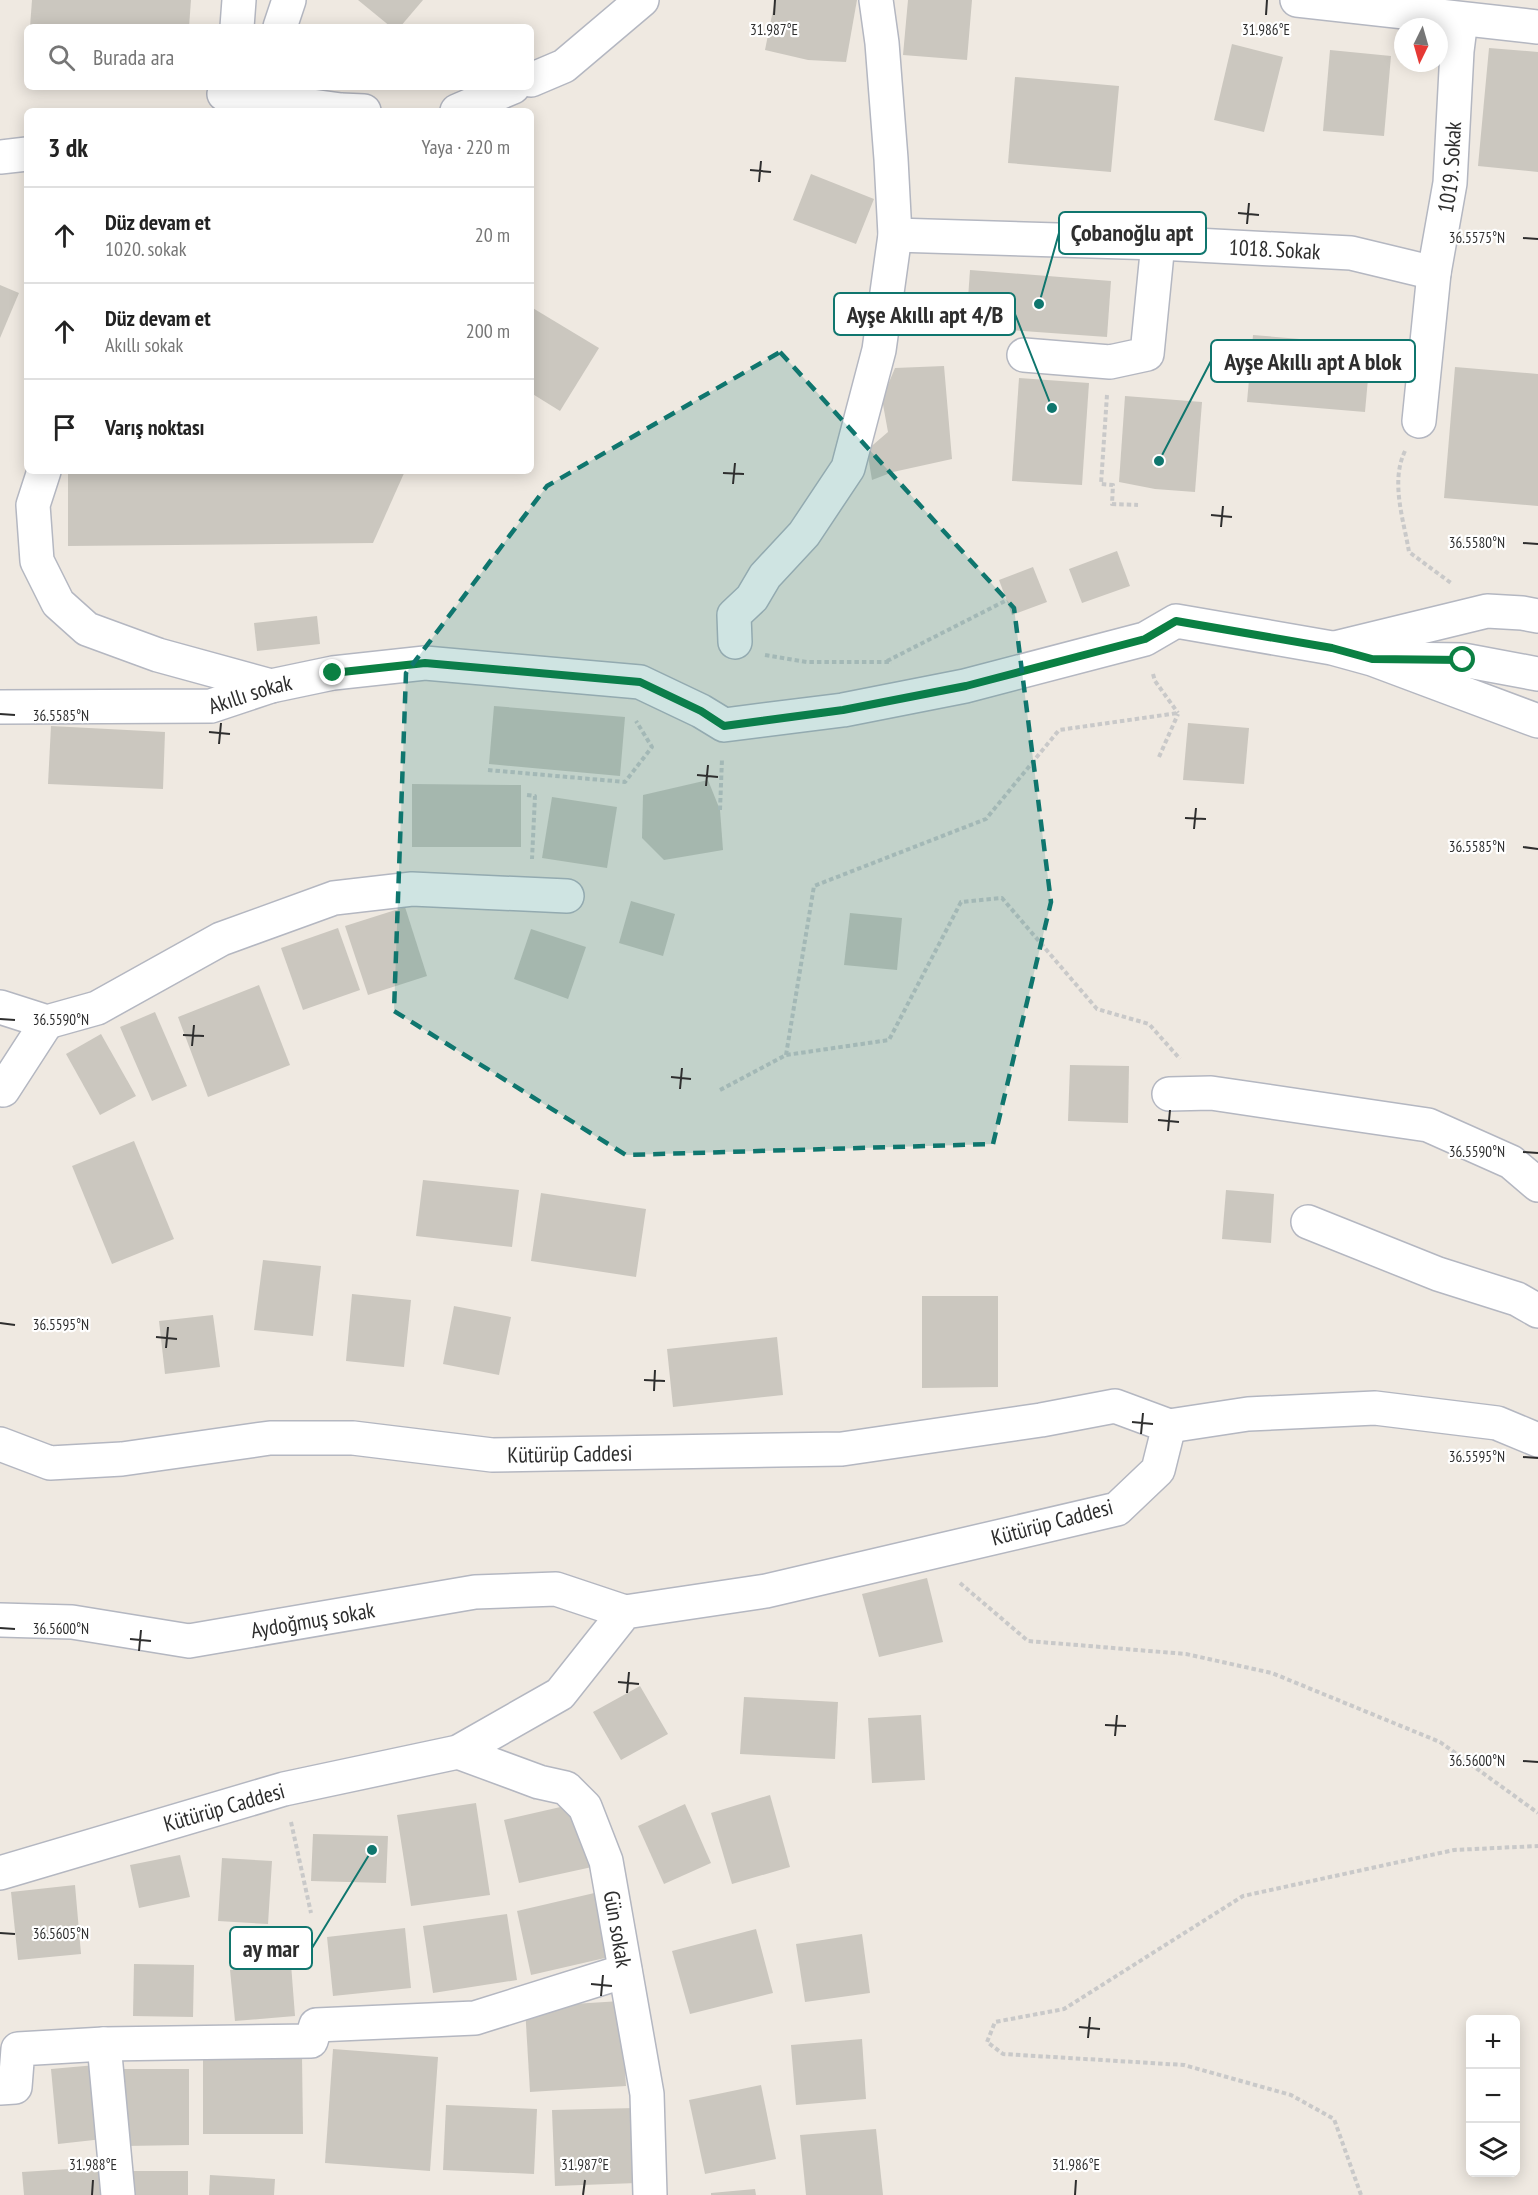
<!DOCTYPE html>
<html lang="tr">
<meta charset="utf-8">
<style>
:root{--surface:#fff;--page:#f2f2f2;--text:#222;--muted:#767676;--line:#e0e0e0}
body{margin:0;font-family:"PT Sans Narrow",sans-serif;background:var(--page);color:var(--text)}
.controls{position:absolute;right:18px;bottom:18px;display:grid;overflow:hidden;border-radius:9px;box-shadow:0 3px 15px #0003}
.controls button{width:54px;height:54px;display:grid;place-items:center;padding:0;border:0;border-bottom:2px solid var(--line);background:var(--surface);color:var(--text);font:30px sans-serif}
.compass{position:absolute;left:1394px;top:18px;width:54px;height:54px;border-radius:50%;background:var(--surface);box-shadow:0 3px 15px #0003;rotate:185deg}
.stop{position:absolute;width:18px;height:18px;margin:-14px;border:4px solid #0b8043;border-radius:50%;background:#fff}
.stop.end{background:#0b8043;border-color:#fff;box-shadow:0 2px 6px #0008}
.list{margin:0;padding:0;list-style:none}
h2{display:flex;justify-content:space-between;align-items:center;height:78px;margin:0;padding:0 24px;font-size:26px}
h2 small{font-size:20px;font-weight:400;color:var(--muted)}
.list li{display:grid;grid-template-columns:39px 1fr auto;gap:18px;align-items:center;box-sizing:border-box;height:96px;padding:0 24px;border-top:2px solid var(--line)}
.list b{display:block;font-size:22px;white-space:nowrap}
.list p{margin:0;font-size:20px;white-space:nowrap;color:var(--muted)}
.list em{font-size:20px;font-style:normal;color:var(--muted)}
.icon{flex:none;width:33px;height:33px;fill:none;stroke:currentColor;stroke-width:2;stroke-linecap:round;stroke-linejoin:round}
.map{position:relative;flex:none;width:1538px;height:2195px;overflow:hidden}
.search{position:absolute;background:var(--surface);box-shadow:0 3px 15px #0003;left:24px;top:24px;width:510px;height:66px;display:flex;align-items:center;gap:15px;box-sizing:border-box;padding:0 21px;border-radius:9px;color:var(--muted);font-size:22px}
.panel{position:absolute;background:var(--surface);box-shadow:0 3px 15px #0003;left:24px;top:108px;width:510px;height:366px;border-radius:9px}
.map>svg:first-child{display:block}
.building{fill:#cbc7bf}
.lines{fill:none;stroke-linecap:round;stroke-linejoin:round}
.minor-casing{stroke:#b4b7c1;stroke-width:36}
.path{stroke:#c9c9c9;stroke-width:4;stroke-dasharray:4.5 3;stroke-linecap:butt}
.minor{stroke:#fff;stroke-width:33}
.route{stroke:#0b8043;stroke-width:8}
.marked{fill:#0f766e;fill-opacity:0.2;stroke:#0f766e;stroke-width:4.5;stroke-dasharray:12 8;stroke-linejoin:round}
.ticks{fill:none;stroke:#2e2e2e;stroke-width:2}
.labels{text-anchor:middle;stroke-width:4.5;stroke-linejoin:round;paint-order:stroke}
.street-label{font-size:22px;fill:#2e2e2e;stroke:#fff}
.ticks-label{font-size:15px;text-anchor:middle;fill:#2e2e2e;stroke:#fff;stroke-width:4.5;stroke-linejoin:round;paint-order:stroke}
.leader{fill:none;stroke:#0f766e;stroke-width:2}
.callout-dot{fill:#0f766e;stroke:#fff;stroke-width:2}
.callout{fill:#fff;stroke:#0f766e;stroke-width:2}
.callout-label{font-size:24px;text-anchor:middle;font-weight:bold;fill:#2e2e2e}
</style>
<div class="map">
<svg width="1538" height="2195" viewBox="0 0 1538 2195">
<rect width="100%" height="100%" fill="#efe9e1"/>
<!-- building -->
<g class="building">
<polygon points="32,0 191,0 189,27 30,27"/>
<polygon points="358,0 423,0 400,27 391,27"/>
<polygon points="775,0 857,0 846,62 808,60 765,50"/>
<polygon points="908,0 972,0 967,60 903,55"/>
<polygon points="1232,44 1283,57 1264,132 1214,120"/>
<polygon points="1489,48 1538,52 1538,172 1478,166"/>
<polygon points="1330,50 1391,56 1384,136 1323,131"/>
<polygon points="1015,77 1119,86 1111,172 1008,163"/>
<polygon points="811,174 874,199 856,244 793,220"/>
<polygon points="970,270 1111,281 1107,337 966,327"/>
<polygon points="0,285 19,293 0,338"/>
<polygon points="531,307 599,348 560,411 531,393"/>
<polygon points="1253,335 1371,345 1365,412 1247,402"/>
<polygon points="944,366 952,459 893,472 872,480 867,450 888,432 882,399 895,368"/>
<polygon points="1455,367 1538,374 1538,506 1444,498"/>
<polygon points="1019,378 1089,383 1082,485 1012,481"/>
<polygon points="1125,396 1202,402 1195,492 1155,489 1119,482"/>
<polygon points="68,471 405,471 373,543 68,546"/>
<polygon points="1117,551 1130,586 1082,603 1069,569"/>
<polygon points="1033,567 1047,602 1012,615 999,580"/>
<polygon points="317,616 320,644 257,651 254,623"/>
<polygon points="494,706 625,717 620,776 489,764"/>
<polygon points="1188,723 1249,728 1244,784 1183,780"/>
<polygon points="51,726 165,732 163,789 48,784"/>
<polygon points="708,780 720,810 723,850 664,860 642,838 643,795"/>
<polygon points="412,784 521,785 521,847 412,847"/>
<polygon points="552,797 617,807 607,868 542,858"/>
<polygon points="631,901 675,914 663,956 619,943"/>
<polygon points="405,907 427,976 368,995 345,926"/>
<polygon points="850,913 902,918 897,970 844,965"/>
<polygon points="338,928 360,990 303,1010 281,948"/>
<polygon points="531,929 586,947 568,999 514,979"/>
<polygon points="259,985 290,1065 208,1097 178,1017"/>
<polygon points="155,1012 187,1086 152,1101 120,1027"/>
<polygon points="101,1034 136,1096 100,1115 66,1054"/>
<polygon points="1070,1065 1129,1066 1128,1123 1068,1121"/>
<polygon points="134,1141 174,1239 112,1264 72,1166"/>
<polygon points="423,1180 519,1190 512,1247 416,1236"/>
<polygon points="1226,1190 1274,1194 1271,1243 1222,1239"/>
<polygon points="541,1193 646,1209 636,1277 531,1261"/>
<polygon points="263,1260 321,1266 313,1336 254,1330"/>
<polygon points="352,1294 411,1300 404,1367 346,1361"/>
<polygon points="922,1296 998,1296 998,1387 922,1388"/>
<polygon points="454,1306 511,1317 499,1375 443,1364"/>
<polygon points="213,1315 220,1367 165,1374 159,1321"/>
<polygon points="777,1337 783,1395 673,1407 667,1349"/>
<polygon points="927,1578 943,1642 879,1657 862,1594"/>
<polygon points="640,1686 668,1734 621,1760 593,1712"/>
<polygon points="744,1697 838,1702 835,1759 740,1754"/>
<polygon points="921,1715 925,1780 872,1783 868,1718"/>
<polygon points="770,1795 790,1867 732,1884 711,1813"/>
<polygon points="476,1803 490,1895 411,1906 397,1815"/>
<polygon points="578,1803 592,1867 519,1883 504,1820"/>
<polygon points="685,1804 711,1863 664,1884 638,1826"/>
<polygon points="313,1834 388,1836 386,1883 311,1881"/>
<polygon points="180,1855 190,1897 139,1908 130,1865"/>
<polygon points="222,1858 272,1861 268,1924 218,1921"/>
<polygon points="75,1885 81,1954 18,1960 11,1892"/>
<polygon points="603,1891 618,1955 531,1975 517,1911"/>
<polygon points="507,1914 517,1980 433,1993 423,1926"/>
<polygon points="405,1928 411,1988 333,1996 327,1937"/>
<polygon points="756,1929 773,1993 690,2014 672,1951"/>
<polygon points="862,1934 870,1993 805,2002 796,1944"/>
<polygon points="134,1964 194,1965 193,2017 133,2016"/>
<polygon points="291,1964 295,2016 235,2021 230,1970"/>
<polygon points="621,2001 626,2086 530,2092 525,2007"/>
<polygon points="862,2039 866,2099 796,2105 791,2045"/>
<polygon points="333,2049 438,2057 430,2171 325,2163"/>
<polygon points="203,2056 302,2056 303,2134 203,2134"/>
<polygon points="96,2065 103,2139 58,2144 51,2069"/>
<polygon points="123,2069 189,2069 189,2145 124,2146"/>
<polygon points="761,2085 776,2159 705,2174 689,2100"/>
<polygon points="446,2105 537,2109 534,2174 443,2170"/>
<polygon points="636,2108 637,2183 555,2186 552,2110"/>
<polygon points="876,2129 883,2195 806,2195 800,2135"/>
<polygon points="101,2167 102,2195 24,2195 22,2172"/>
<rect x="129" y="2171" width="59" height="24"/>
<polygon points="210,2175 275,2179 274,2195 209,2195"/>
<polygon points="755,2189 756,2195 711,2195 711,2193"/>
</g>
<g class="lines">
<defs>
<g id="minor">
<polyline points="1297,0 1538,27"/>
<polyline points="237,27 239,0"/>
<polyline points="280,27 289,0"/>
<polyline points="531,80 564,66 642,0"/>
<polyline points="224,94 341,110 364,111"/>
<polyline points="457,111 513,87"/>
<polyline points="0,157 27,154"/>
<path id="s1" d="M895 235 1158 243 1351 253 1434 273"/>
<polyline points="1024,355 1110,362 1147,354 1158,243"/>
<path id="s2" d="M1419 421 1434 273 1450 183 1457 51 1461 19"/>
<polyline points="44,471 33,505 37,561 58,603 87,629 158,655 271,686"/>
<polyline points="735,642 734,615 752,598 765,576 804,534 848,468 879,350 895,235 891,159 882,43 876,0"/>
<polyline points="1335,648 1487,611 1522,613 1538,616"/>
<polyline points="1392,659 1463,660 1538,674"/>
<path id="s3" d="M0 707 211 706 271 686 333 673 425 663 640 682 701 711 724 725 843 710 965 686 1145 639 1176 621 1332 648 1372 659 1538 721"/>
<polyline points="0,1007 47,1022 97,1008 221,939 334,898 412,889 567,896"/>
<polyline points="3,1090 47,1022"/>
<polyline points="1169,1094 1211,1093 1428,1125 1511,1162 1538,1185"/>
<polyline points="1308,1222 1438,1274 1517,1299 1538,1311"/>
<polyline points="1169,1426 1248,1414 1375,1408 1497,1423 1538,1440"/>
<path id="s4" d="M0 1444 50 1463 122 1459 270 1438H353L492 1455 842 1449 1041 1420 1115 1406 1169 1426 1158 1470 1117 1509 766 1591 625 1612 560 1694 458 1752 284 1789 0 1873"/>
<path id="s5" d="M0 1620 72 1622 189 1641 475 1592 556 1589 625 1612"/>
<path id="s6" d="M458 1752 539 1782 566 1788 585 1807 606 1861 647 2094 650 2195"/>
<polyline points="104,2044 118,2195"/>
<polyline points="0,2088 15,2087 18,2049 104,2044 311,2041 316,2025 475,2018 625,1971"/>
</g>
</defs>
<!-- minor casing -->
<use href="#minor" class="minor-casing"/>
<!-- path -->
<g class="path">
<polyline points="1107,395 1101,484 1113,485 1112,504 1138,505"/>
<path d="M1405 451C1390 482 1404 521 1409 552L1451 583"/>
<polyline points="765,655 807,662 892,662"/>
<polyline points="887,661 1007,600"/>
<polyline points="1153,674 1155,681 1178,713"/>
<polyline points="1159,757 1178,714"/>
<polyline points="488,770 625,782 652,747 636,721"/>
<polyline points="527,795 535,796 532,859"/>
<polyline points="720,810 722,759"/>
<polyline points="786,1055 814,886 986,819 1059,730 1178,713"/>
<polyline points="720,1090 786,1055 889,1040 961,902 1002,898 1097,1009 1149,1024 1180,1059"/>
<polyline points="960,1583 1028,1641 1186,1654 1272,1673 1440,1742 1538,1813"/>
<polyline points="291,1822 311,1913"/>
<polyline points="1361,2195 1334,2119 1291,2095 1184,2065 1003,2054 987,2042 995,2022 1064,2009 1243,1896 1454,1850 1538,1846"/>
</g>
<!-- minor -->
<use href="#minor" class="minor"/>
</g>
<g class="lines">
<!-- route -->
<polyline class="route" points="333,673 425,663 640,682 701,711 724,726 843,710 966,686 1145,639 1176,621 1332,648 1372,659 1463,660"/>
</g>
<!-- marked area -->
<path class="marked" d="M780 352 1014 608 1051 902 993 1144 626 1155 394 1011 406 673 547 486Z"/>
<!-- ticks -->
<path class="ticks" d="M774 15 775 0M1266 15 1267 0M750 170 771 172M759 182 761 161M1238 213 1259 215M1247 224 1249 203M1523 238 1538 239M723 473 744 474M733 484 735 463M1211 515 1232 517M1221 527 1223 506M1523 543 1538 544M0 714 15 715M209 732 230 734M219 744 221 723M697 775 718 777M706 786 708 765M1185 818 1206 819M1194 829 1196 808M1523 847 1538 849M0 1019 15 1020M183 1035 204 1036M192 1046 194 1025M671 1077 691 1079M680 1089 682 1068M1158 1120 1179 1122M1168 1131 1170 1110M1523 1152 1538 1153M0 1323 15 1325M156 1337 177 1339M166 1348 168 1327M644 1380 665 1381M654 1391 655 1370M1132 1422 1153 1424M1141 1434 1143 1413M1523 1457 1538 1458M0 1628 15 1629M130 1639 151 1641M139 1651 141 1630M618 1682 639 1684M627 1693 629 1672M1105 1725 1126 1726M1115 1736 1117 1715M1523 1761 1538 1762M0 1933 15 1934M591 1984 612 1986M601 1996 603 1975M1079 2027 1100 2029M1088 2038 1090 2017M92 2195 93 2180M583 2195 585 2180M1075 2195 1076 2180"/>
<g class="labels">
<!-- street labels -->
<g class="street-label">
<text dy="8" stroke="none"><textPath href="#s2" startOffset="256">1019. Sokak</textPath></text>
<text dy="8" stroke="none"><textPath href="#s1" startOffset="380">1018. Sokak</textPath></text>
<text dy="8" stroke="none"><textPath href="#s3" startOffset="252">Akıllı sokak</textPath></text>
<text dy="8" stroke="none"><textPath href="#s4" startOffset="576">Kütürüp Caddesi</textPath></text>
<text transform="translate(1052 1522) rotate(-15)" y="8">Kütürüp Caddesi</text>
<text dy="8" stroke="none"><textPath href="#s5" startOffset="316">Aydoğmuş sokak</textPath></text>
<text transform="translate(224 1807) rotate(-16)" y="8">Kütürüp Caddesi</text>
<text dy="8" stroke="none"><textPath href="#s6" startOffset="268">Gün sokak</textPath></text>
</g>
</g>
<g class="ticks-label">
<text x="774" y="35">31.987°E</text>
<text x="1266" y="35">31.986°E</text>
<text x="1477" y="243">36.5575°N</text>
<text x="1477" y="548">36.5580°N</text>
<text x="61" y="721">36.5585°N</text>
<text x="1477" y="852">36.5585°N</text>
<text x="61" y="1025">36.5590°N</text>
<text x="1477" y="1157">36.5590°N</text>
<text x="61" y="1330">36.5595°N</text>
<text x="1477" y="1462">36.5595°N</text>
<text x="61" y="1634">36.5600°N</text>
<text x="1477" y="1766">36.5600°N</text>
<text x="61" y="1939">36.5605°N</text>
<text x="93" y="2170">31.988°E</text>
<text x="585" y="2170">31.987°E</text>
<text x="1076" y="2170">31.986°E</text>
</g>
<!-- callouts -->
<path class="leader" d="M1039 304L1059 233M1052 408L1015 314M1159 461L1211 361M372 1850L312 1948"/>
<g class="callout-dot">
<circle cx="1039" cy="304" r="6"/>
<circle cx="1052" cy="408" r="6"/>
<circle cx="1159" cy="461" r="6"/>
<circle cx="372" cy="1850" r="6"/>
</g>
<g class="callout">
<rect x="1059" y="212" width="147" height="42" rx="6"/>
<rect x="834" y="293" width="181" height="42" rx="6"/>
<rect x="1211" y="340" width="204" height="42" rx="6"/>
<rect x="230" y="1927" width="82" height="42" rx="6"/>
</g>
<g class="callout-label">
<text x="1132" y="241">Çobanoğlu apt</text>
<text x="925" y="323">Ayşe Akıllı apt 4/B</text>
<text x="1313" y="370">Ayşe Akıllı apt A blok</text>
<text x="271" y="1957">ay mar</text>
</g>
</svg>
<div class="controls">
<button>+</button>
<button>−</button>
<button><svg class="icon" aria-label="layers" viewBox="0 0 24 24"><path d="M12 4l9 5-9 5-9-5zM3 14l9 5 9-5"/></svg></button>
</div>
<svg class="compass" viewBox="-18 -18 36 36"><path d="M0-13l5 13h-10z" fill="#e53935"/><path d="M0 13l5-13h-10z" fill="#767676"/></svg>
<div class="stop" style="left:1463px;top:660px"></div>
<div class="stop end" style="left:333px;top:673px"></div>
<div class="search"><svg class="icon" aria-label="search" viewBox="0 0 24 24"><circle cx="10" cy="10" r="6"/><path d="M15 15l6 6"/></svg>Burada ara</div>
<section class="panel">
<h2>3 dk<small>Yaya · 220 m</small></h2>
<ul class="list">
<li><svg class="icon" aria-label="ahead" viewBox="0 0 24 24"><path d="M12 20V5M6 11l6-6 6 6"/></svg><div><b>Düz devam et</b><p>1020. sokak</p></div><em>20 m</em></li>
<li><svg class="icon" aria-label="ahead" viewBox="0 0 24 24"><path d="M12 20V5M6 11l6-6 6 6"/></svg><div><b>Düz devam et</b><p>Akıllı sokak</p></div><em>200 m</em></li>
<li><svg class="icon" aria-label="arrive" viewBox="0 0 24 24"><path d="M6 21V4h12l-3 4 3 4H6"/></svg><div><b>Varış noktası</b></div></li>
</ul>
</section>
</div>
